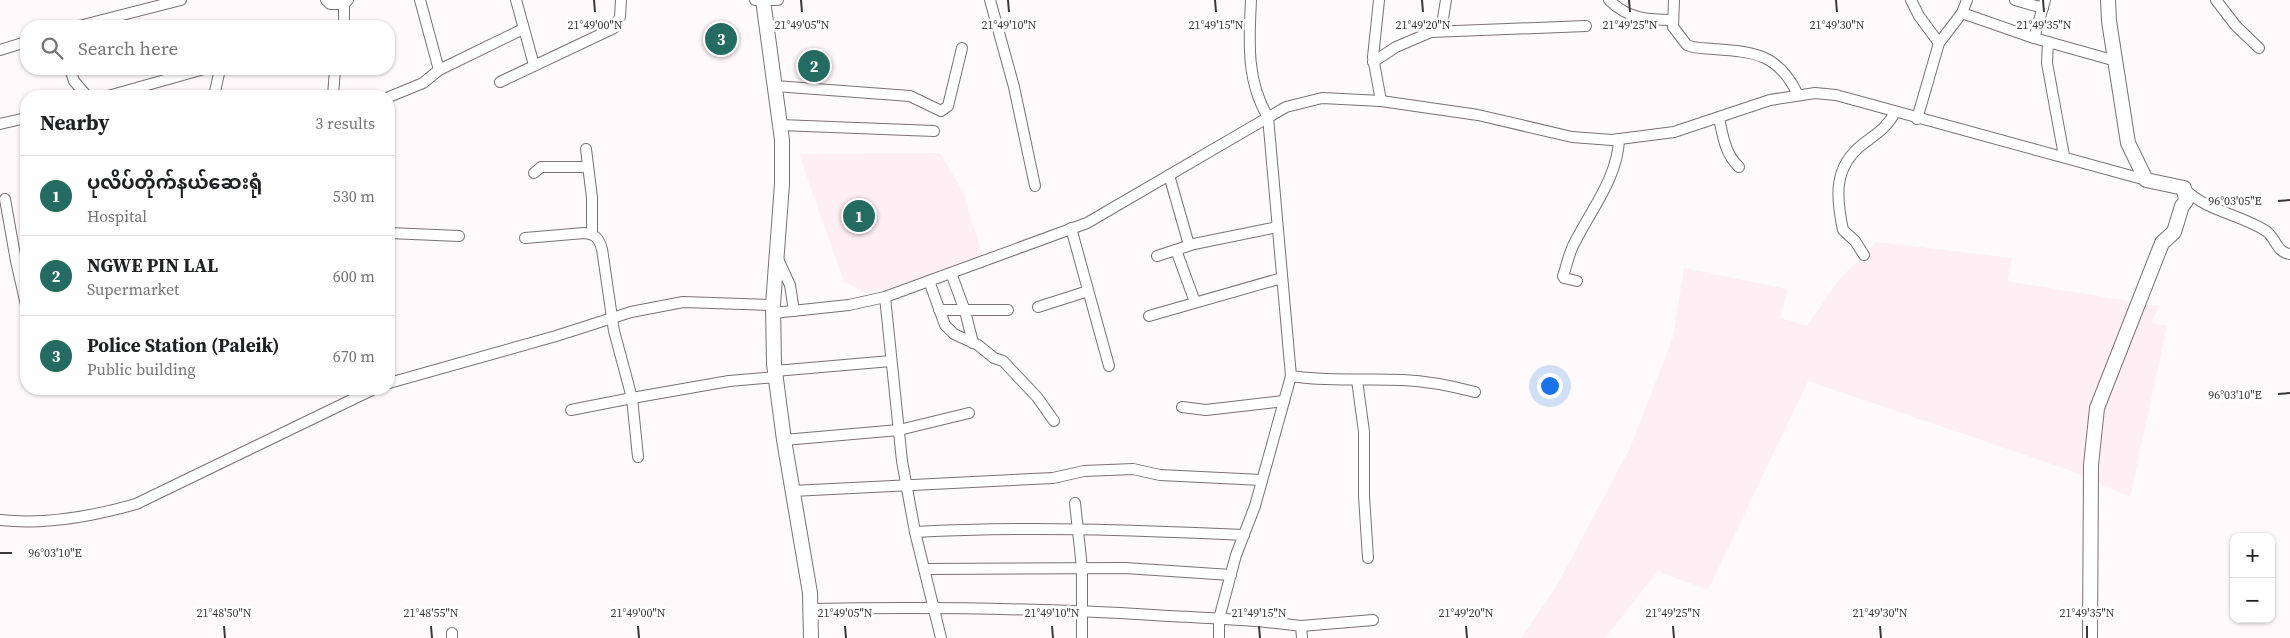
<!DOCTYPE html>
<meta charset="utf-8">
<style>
:root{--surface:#fff;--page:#f6f6f6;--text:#202124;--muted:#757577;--line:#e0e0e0;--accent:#246c62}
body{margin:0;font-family:"Source Serif 4","Noto Sans Myanmar",serif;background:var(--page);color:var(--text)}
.controls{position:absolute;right:15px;bottom:15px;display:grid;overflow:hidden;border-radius:10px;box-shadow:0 1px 4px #0004}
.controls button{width:45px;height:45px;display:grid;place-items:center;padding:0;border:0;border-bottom:1px solid var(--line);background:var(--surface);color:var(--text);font:25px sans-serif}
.you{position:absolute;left:1549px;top:385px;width:18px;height:18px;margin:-12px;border:4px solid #fff;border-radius:50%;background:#1a73e8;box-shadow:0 0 0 8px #1a73e833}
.badge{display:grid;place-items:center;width:32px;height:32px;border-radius:50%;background:var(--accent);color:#fff;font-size:16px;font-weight:700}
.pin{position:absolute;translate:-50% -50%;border:2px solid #fff;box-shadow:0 1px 5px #0006}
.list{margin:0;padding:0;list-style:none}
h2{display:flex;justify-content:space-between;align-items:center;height:65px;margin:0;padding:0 20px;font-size:21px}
h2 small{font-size:16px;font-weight:400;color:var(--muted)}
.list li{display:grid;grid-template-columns:32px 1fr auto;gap:15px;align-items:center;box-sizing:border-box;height:80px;padding:0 20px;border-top:1px solid var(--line)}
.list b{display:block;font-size:19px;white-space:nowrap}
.list p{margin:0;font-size:16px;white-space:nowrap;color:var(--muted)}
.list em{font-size:16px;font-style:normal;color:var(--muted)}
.icon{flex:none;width:28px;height:28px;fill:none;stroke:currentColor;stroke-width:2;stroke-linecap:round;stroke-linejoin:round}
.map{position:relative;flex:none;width:2290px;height:638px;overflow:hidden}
.search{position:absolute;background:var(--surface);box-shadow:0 1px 4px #0004;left:20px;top:20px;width:375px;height:55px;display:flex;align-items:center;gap:12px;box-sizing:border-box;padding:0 18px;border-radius:20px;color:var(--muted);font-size:19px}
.panel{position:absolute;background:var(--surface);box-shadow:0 1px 4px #0004;left:20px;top:90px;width:375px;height:305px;border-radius:20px}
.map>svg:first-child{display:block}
.built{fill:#feeff5}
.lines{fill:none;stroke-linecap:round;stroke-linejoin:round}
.street-casing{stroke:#7a7175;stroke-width:12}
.secondary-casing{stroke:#7a7175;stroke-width:16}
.street{stroke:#fff;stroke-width:10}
.secondary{stroke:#fff;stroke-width:14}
.ticks{fill:none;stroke:#3c383a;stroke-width:2}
.ticks-label{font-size:12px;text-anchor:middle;fill:#3c383a;stroke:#fff;stroke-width:5;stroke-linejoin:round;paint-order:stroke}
</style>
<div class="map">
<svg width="2290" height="638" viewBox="0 0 2290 638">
<rect width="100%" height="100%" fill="#fefafb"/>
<!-- built -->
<g class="built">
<polygon points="940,153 963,192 984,260 868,294 844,282 799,154"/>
<polygon points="1877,242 2012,258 2007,281 2159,306 2151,323 2167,326 2130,497 2069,470 1808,381 1708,590 1658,571 1605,638 1521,638 1556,587 1630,448 1673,337 1684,268 1787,289 1780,318 1807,326 1840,278"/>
</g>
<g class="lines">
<defs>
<g id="street">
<polyline points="326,0 330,4 344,4"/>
<polyline points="420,0 439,70"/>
<polyline points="516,0 534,65"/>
<polyline points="755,0 778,0"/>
<polyline points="990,0 1014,87 1035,186"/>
<polyline points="1379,0 1373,57 1381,101"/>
<path d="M1609 0C1628 19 1648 20 1673 20"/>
<path d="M1674 0 1673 27 1687 45C1695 49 1705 48 1714 49 1755 52 1779 54 1798 95"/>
<polyline points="1911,0 1919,16 1939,43"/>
<polyline points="2015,0 2043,8"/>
<polyline points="2216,0 2236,26 2259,48"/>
<polyline points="1962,13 2034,38 2116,61"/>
<polyline points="79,26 181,0"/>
<polyline points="344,26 344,4 348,0"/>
<polyline points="1441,31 1446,0"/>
<polyline points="2034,38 2045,0"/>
<polyline points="2048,42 2047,63 2064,156"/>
<polyline points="0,50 26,42"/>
<polyline points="1373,62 1396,47 1431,32 1586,26"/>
<polyline points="70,69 74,81 87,96"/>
<polyline points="500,82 614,28 620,17 621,0"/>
<polyline points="775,86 910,96 941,111 948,106 962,48"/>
<polyline points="108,96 204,69"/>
<polyline points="214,96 220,69"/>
<polyline points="333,96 335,69"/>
<polyline points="389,97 423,83 439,70 523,29"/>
<path d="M1719 118C1723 136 1725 154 1739 167"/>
<polyline points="1917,119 1939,43 1962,13 1967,0"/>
<polyline points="0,124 26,118"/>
<polyline points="780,125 934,131"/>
<polyline points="586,149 592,198 592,234"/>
<polyline points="534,173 541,167 588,167"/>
<polyline points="1169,175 1189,245"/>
<path d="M2184 188C2205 211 2240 214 2266 231 2276 238 2276 252 2290 254"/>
<polyline points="5,199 16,261 26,305"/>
<polyline points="1071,228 1109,366"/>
<polyline points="389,233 459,236"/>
<path d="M525 238 584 233C596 234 599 239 602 249L614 331 632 398 729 381 776 377"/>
<polyline points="1176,250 1195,302"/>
<path d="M1864 255 1855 241 1843 230C1836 197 1833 167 1863 144 1876 134 1887 128 1895 112"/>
<polyline points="1157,256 1194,244 1277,227"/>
<polyline points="777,257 790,285 794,311"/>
<polyline points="951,273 965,311 973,343"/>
<polyline points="929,281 945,325 954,334 978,345 994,358 1003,361 1037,397 1054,421"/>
<path d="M1577 281 1564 278 1563 276C1567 265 1569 252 1575 242 1591 210 1618 177 1619 139"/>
<polyline points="885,297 902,461 915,532 941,638"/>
<polyline points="1038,307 1088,291"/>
<polyline points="939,310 1008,310"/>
<polyline points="773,313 849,305 885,297 1087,223 1286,107 1322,98 1381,101 1478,115 1572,137 1612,140 1674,132 1770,100 1815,93 1836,95 2146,180"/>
<polyline points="1149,316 1282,278"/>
<polyline points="775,371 891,361"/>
<path d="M1291 376C1328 382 1365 378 1403 380 1427 381 1452 386 1475 392"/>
<polyline points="1357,380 1364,432 1364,496 1368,558"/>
<polyline points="389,383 556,336 631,312 683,302 773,305"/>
<polyline points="1182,407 1206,410 1284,401"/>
<polyline points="571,410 632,398 638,457"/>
<polyline points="784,440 899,430 969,413"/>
<polyline points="792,491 1053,478 1084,471 1133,469 1160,475 1262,480"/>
<polyline points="1075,503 1082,568 1082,638"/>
<path d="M0 520C44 525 94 516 136 504L374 389"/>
<path d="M915 532C1025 526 1134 530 1244 535"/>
<polyline points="925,569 1125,568 1231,575"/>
<path d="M811 609C925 607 1039 608 1153 615 1202 618 1252 619 1301 626L1302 638"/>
<polyline points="1301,626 1373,620"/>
<polyline points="452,633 452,638"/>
<path d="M1219 638V619L1236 555 1255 506 1291 376 1268 117C1246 81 1249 40 1251 0"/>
</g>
<g id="secondary">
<polyline points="763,0 782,140 782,184 773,305 774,364 784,440 810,593 811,638"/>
<polyline points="2090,638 2091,465 2097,408 2162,243 2174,232 2182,206 2186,201 2184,188 2146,180 2128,143 2109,21 2108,0"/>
</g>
</defs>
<!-- street casing -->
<use href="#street" class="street-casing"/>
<!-- secondary casing -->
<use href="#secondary" class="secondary-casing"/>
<!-- street -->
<use href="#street" class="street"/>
<!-- secondary -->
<use href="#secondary" class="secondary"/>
</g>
<!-- ticks -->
<path class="ticks" d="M594 0 595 12M801 0 802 12M1008 0 1009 12M1215 0 1216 12M1422 0 1423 12M1629 0 1630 12M1836 0 1837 12M2043 0 2044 12M2278 201 2290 200M2278 394 2290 393M0 553H12M224 626 225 638M431 626 432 638M638 626 639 638M845 626 846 638M1052 626 1053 638M1259 626 1260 638M1466 626 1467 638M1673 626 1674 638M1880 626 1881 638M2087 626V638"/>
<g class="ticks-label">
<text x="595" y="29">21°49'00"N</text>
<text x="802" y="29">21°49'05"N</text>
<text x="1009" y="29">21°49'10"N</text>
<text x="1216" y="29">21°49'15"N</text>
<text x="1423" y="29">21°49'20"N</text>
<text x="1630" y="29">21°49'25"N</text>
<text x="1837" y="29">21°49'30"N</text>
<text x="2044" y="29">21°49'35"N</text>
<text x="2235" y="205">96°03'05"E</text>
<text x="2235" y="399">96°03'10"E</text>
<text x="55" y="557">96°03'10"E</text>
<text x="224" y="617">21°48'50"N</text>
<text x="431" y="617">21°48'55"N</text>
<text x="638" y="617">21°49'00"N</text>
<text x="845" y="617">21°49'05"N</text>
<text x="1052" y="617">21°49'10"N</text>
<text x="1259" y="617">21°49'15"N</text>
<text x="1466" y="617">21°49'20"N</text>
<text x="1673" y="617">21°49'25"N</text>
<text x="1880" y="617">21°49'30"N</text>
<text x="2087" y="617">21°49'35"N</text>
</g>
</svg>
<div class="controls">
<button>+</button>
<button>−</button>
</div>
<div class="you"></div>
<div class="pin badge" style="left:859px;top:216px">1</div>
<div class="pin badge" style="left:814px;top:66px">2</div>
<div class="pin badge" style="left:721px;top:39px">3</div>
<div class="search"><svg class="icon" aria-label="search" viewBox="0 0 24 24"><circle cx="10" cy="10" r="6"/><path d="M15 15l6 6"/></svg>Search here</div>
<section class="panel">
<h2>Nearby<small>3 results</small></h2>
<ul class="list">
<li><span class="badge">1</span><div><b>ပုလိပ်တိုက်နယ်ဆေးရုံ</b><p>Hospital</p></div><em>530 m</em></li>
<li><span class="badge">2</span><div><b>NGWE PIN LAL</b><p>Supermarket</p></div><em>600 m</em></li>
<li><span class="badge">3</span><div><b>Police Station (Paleik)</b><p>Public building</p></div><em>670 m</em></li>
</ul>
</section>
</div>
